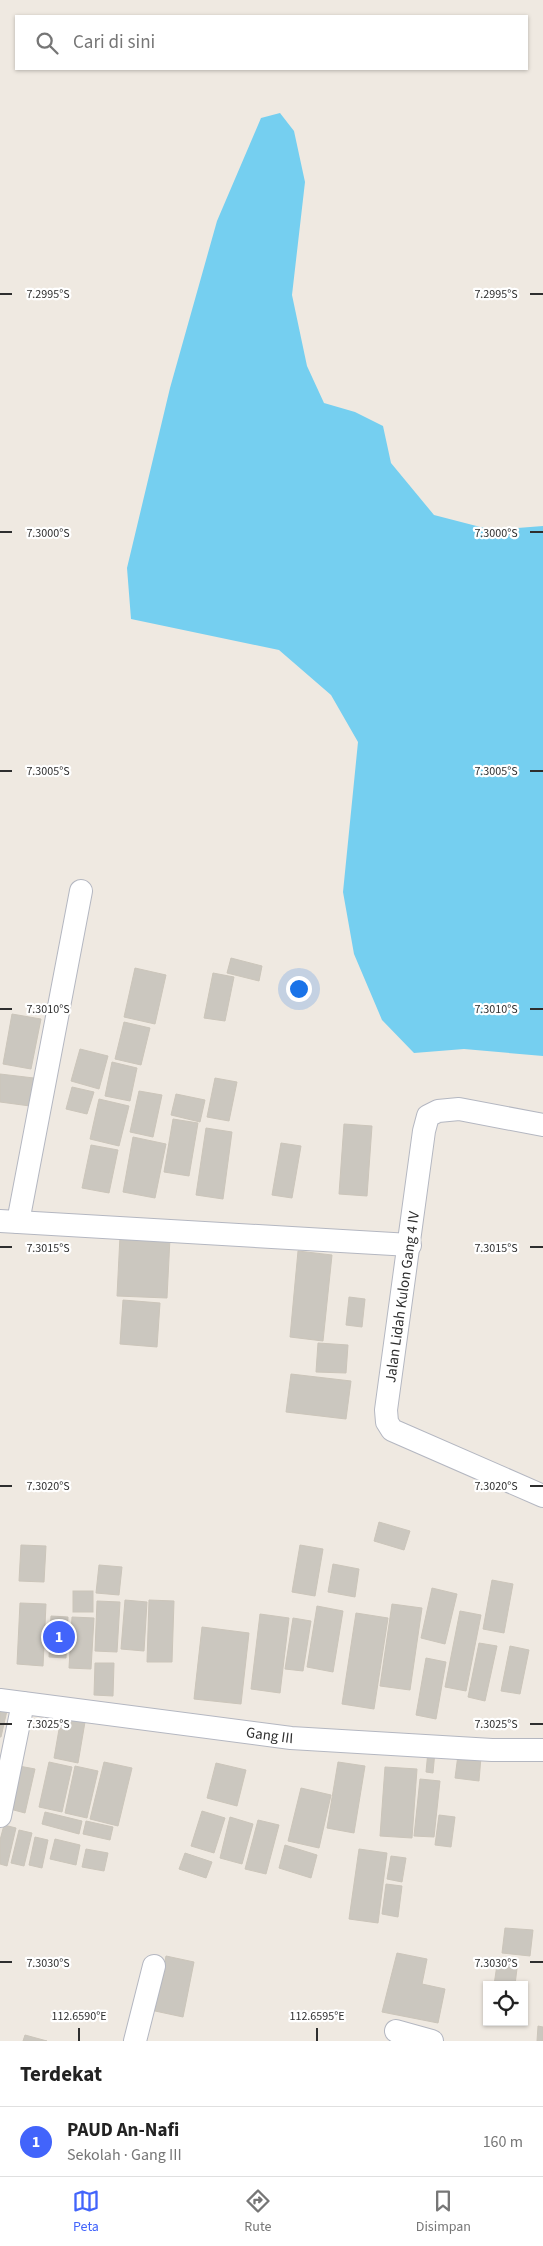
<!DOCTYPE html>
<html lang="id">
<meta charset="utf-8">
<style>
:root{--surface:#fff;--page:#f6f6f6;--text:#222;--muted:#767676;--line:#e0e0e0;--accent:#4264fb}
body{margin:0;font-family:"Source Sans 3",sans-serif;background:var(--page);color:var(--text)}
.controls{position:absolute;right:15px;bottom:15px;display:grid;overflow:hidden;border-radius:0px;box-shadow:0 1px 4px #0004}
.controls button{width:45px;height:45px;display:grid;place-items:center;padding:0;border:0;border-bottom:1px solid var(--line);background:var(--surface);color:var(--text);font:25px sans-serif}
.you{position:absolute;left:298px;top:988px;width:18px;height:18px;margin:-12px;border:4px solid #fff;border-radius:50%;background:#1a73e8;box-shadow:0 0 0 8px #1a73e833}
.badge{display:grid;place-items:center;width:32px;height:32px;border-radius:50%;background:var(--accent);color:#fff;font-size:16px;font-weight:700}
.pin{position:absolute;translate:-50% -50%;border:2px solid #fff;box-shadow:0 1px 5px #0006}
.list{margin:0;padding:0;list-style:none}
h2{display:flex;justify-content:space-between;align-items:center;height:65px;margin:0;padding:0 20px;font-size:21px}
h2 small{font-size:16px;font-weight:400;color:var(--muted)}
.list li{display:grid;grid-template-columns:32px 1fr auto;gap:15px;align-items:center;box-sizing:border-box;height:70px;padding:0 20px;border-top:1px solid var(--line)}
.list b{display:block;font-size:19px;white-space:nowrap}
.list p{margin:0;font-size:16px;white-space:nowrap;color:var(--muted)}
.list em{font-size:16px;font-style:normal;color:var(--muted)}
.icon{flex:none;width:28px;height:28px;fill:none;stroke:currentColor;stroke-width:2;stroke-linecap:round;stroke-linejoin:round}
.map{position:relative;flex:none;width:543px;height:2041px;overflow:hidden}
.search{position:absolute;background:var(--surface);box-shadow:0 1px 4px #0004;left:15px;right:15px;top:15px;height:55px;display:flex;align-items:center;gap:12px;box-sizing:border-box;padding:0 18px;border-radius:0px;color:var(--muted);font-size:19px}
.sheet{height:135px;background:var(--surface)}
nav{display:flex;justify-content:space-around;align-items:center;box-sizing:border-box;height:70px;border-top:1px solid var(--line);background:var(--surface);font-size:14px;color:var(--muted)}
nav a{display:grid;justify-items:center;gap:2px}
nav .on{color:var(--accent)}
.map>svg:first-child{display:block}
.water{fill:#75cff0}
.building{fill:#cbc7bf;stroke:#cbc5ba}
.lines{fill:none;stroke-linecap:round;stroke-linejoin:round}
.minor-casing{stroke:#b4b7c1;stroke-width:24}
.minor{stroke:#fff;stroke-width:22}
.ticks{fill:none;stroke:#2e2e2e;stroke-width:2}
.labels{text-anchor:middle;stroke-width:4.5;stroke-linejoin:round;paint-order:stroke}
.street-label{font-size:15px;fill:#2e2e2e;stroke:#fff}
.ticks-label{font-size:12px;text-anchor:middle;fill:#2e2e2e;stroke:#fff;stroke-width:4.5;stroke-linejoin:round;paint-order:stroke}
</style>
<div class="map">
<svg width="543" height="2041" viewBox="0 0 543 2041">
<rect width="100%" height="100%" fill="#efe9e1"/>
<!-- water -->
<polygon class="water" points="280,113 294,131 305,182 292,295 307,366 324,403 355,412 383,426 391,463 434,515 492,530 543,526 543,1056 464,1049 414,1053 382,1020 354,954 343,892 358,742 331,695 279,650 131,619 127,568 170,388 217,221 261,118"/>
<!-- building -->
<g class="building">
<polygon points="231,958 262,966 259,981 227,973"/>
<polygon points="135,968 166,975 155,1024 124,1017"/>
<polygon points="213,973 234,977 225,1021 204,1018"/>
<polygon points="12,1014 41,1019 31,1069 3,1064"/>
<polygon points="124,1022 150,1028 141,1065 115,1059"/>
<polygon points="80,1049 108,1056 99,1089 71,1081"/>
<polygon points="112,1062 137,1068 130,1101 105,1096"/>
<polygon points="0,1074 34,1078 30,1106 0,1102"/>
<polygon points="215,1078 237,1082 229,1121 207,1117"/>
<polygon points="72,1087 94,1092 87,1114 66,1109"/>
<polygon points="139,1091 162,1095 153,1137 130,1132"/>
<polygon points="176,1094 205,1100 200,1122 171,1115"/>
<polygon points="99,1099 129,1106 119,1146 90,1139"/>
<polygon points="173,1119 198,1123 189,1176 164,1172"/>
<polygon points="344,1124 372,1126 367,1196 339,1194"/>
<polygon points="206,1128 232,1132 223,1199 196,1195"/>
<polygon points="133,1137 166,1144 155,1198 123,1192"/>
<polygon points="281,1143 301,1146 292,1198 272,1195"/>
<polygon points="91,1145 118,1150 109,1193 82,1188"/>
<polygon points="120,1236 170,1238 167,1298 117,1296"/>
<polygon points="298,1251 332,1255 323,1341 290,1337"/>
<polygon points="349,1297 365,1299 362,1327 346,1325"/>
<polygon points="123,1300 160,1303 157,1347 120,1344"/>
<polygon points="318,1343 348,1345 346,1373 316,1372"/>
<polygon points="291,1374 351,1381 346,1419 286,1412"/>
<polygon points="379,1522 410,1531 404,1550 374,1541"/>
<polygon points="21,1545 46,1546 44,1582 19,1581"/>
<polygon points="300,1545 323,1549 315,1596 292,1592"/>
<polygon points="333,1564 359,1569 355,1597 328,1592"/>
<polygon points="99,1565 122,1567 119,1595 96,1593"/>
<polygon points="492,1580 513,1584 504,1633 483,1629"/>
<polygon points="432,1588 457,1594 445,1644 421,1638"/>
<rect x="73" y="1591" width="20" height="21"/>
<polygon points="125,1600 147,1602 144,1651 121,1649"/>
<polygon points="149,1600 174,1601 172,1662 147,1662"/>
<polygon points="97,1601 120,1602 117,1652 95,1651"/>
<polygon points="20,1603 46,1604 43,1666 17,1664"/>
<polygon points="392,1604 422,1608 410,1690 380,1686"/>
<polygon points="317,1606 343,1611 333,1672 307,1667"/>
<polygon points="460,1611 481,1615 466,1691 445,1687"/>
<polygon points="356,1613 388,1618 374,1709 342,1704"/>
<polygon points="260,1614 289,1618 280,1693 251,1689"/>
<polygon points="51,1616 68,1617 66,1658 49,1657"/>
<polygon points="72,1617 94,1618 91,1669 69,1668"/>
<polygon points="293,1618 311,1621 303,1671 285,1669"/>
<polygon points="202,1627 249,1633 241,1704 194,1699"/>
<polygon points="479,1643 497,1646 485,1701 468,1697"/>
<polygon points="510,1646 529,1650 520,1694 501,1691"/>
<polygon points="426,1658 446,1662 436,1719 416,1715"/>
<polygon points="95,1663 114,1663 113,1696 94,1695"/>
<polygon points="0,1704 8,1706 1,1737 0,1737"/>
<polygon points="61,1718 85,1722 78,1763 54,1758"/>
<polygon points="428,1751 435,1751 433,1773 426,1772"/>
<polygon points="458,1755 481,1757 479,1781 455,1778"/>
<polygon points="49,1762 72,1767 62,1812 39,1807"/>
<polygon points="104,1762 132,1768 118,1826 90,1819"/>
<polygon points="338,1762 365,1766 354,1833 327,1828"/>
<polygon points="216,1763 246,1770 237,1806 207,1798"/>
<polygon points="19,1766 35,1769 25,1813 10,1809"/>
<polygon points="75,1766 98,1771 87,1818 65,1813"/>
<polygon points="385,1767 417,1769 412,1838 380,1836"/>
<polygon points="420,1779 440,1781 434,1837 414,1836"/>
<polygon points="301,1788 331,1795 319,1848 288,1841"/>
<polygon points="202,1811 225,1818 214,1853 191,1846"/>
<polygon points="45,1812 82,1821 79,1834 42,1824"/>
<polygon points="439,1815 455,1817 451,1847 435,1845"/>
<polygon points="230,1817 253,1824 242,1864 220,1858"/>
<polygon points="258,1820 279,1825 266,1874 245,1869"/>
<polygon points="86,1821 113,1827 110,1840 83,1834"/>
<polygon points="4,1825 16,1828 7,1866 0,1864 0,1840"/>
<polygon points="19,1830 32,1833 24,1866 11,1863"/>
<polygon points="35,1837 48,1840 42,1868 29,1865"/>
<polygon points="55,1839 80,1845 76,1865 50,1859"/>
<polygon points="285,1845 317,1855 311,1878 279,1868"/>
<polygon points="86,1849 108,1853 104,1871 82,1867"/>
<polygon points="359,1849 387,1853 378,1923 349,1919"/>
<polygon points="185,1853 212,1862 206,1878 179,1869"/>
<polygon points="391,1856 406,1858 402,1882 387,1879"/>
<polygon points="386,1884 402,1886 398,1917 382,1914"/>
<polygon points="505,1928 533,1930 530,1956 502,1953"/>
<polygon points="397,1953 427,1959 422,1984 445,1989 438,2023 382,2012"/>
<polygon points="166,1956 194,1962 183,2017 155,2011"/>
<polygon points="498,1958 518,1960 515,1985 494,1985"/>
<polygon points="538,2026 543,2027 543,2041 537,2041"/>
<polygon points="25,2035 47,2041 23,2041"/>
</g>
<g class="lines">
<defs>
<g id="minor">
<polyline points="543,1125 459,1109 438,1111 428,1116 424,1131 386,1410 387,1422 392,1430 543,1496"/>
<polyline points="0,1221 410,1245"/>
<polyline points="18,1222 81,891"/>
<path id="s1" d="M0 1700 291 1738 492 1750H543"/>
<polyline points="0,1816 23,1703"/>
<polyline points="396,2031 432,2041"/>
<polyline points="135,2041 154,1966"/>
</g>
</defs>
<!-- minor casing -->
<use href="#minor" class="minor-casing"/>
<!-- minor -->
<use href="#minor" class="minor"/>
</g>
<!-- ticks -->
<path class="ticks" d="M0 294H12M530 294H543M0 532H12M530 532H543M0 771H12M530 771H543M0 1009H12M530 1009H543M0 1247H12M530 1247H543M0 1486H12M530 1486H543M0 1724H12M530 1724H543M0 1962H12M530 1962H543M79 2028V2041M317 2028V2041"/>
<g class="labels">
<!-- street labels -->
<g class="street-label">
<text transform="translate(402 1297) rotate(-82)" y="5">Jalan Lidah Kulon Gang 4 IV</text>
<text dy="5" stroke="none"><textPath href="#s1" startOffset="272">Gang III</textPath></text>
</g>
</g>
<g class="ticks-label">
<text x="48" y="298">7.2995°S</text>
<text x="496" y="298">7.2995°S</text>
<text x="48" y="537">7.3000°S</text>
<text x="496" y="537">7.3000°S</text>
<text x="48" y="775">7.3005°S</text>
<text x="496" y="775">7.3005°S</text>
<text x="48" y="1013">7.3010°S</text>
<text x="496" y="1013">7.3010°S</text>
<text x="48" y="1252">7.3015°S</text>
<text x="496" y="1252">7.3015°S</text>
<text x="48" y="1490">7.3020°S</text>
<text x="496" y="1490">7.3020°S</text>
<text x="48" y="1728">7.3025°S</text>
<text x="496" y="1728">7.3025°S</text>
<text x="48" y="1967">7.3030°S</text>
<text x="496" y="1967">7.3030°S</text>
<text x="79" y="2020">112.6590°E</text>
<text x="317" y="2020">112.6595°E</text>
</g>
</svg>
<div class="controls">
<button><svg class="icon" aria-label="locate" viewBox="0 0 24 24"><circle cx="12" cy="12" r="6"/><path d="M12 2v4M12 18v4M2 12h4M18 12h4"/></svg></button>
</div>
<div class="you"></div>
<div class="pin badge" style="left:59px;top:1637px">1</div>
<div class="search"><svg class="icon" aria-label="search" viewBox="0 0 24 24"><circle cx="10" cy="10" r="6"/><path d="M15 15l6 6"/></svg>Cari di sini</div>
</div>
<section class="sheet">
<h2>Terdekat<small></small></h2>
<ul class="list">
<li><span class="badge">1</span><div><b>PAUD An-Nafi</b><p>Sekolah · Gang III</p></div><em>160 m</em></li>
</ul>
</section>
<nav>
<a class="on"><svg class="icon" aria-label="map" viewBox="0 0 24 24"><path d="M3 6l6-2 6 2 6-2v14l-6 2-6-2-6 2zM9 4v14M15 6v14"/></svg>Peta</a>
<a><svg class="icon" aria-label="directions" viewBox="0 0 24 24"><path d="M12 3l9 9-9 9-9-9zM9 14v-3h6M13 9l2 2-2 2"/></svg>Rute</a>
<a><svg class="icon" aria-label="saved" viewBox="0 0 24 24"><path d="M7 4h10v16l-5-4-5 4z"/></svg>Disimpan</a>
</nav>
